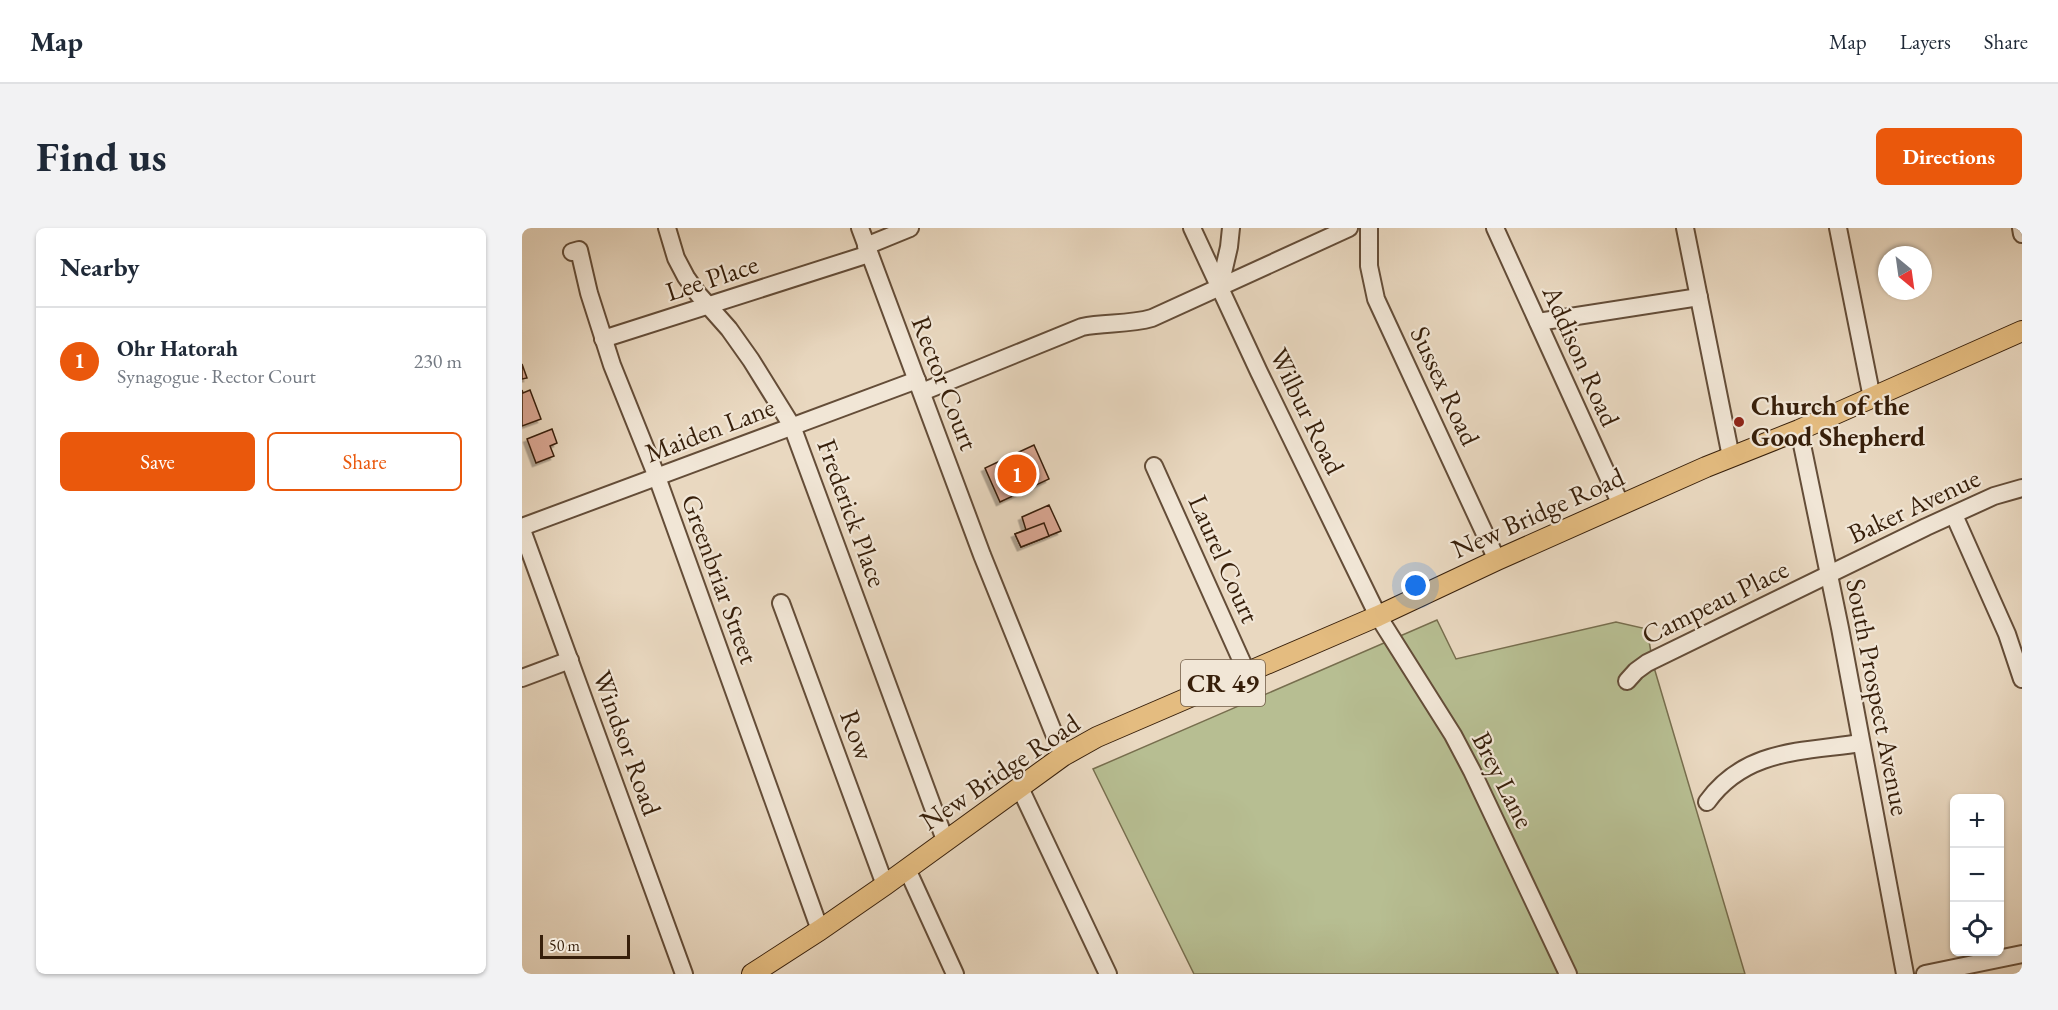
<!DOCTYPE html>
<meta charset="utf-8">
<style>
:root{--surface:#fff;--page:#f2f2f3;--text:#1f2937;--muted:#747a83;--line:#e0e1e3;--accent:#ea580c}
body{margin:0;font-family:"EB Garamond",serif;background:var(--page);color:var(--text)}
.controls{position:absolute;right:18px;bottom:18px;display:grid;overflow:hidden;border-radius:9px;box-shadow:0 2px 4px #0004}
.controls button{width:54px;height:54px;display:grid;place-items:center;padding:0;border:0;border-bottom:2px solid var(--line);background:var(--surface);color:var(--text);font:30px sans-serif}
.compass{position:absolute;left:1356px;top:18px;width:54px;height:54px;border-radius:50%;background:var(--surface);box-shadow:0 2px 4px #0004;rotate:151deg}
.scale{position:absolute;left:18px;bottom:15px;width:90px;box-sizing:border-box;padding-left:6px;border:3px solid #371f0a;border-top:0;font-size:16px;line-height:21px;white-space:nowrap;color:#371f0a;-webkit-text-stroke:4px #f1e6d6;paint-order:stroke}
.you{position:absolute;left:894px;top:358px;width:21px;height:21px;margin:-15px;border:4px solid #fff;border-radius:50%;background:#1a73e8;box-shadow:0 0 0 9px #1a73e833}
.badge{display:grid;place-items:center;width:39px;height:39px;border-radius:50%;background:var(--accent);color:#fff;font-size:20px;font-weight:700}
.pin{position:absolute;translate:-50% -50%;border:3px solid #fff;box-shadow:0 2px 6px #0006}
.list{margin:0;padding:0;list-style:none}
h2{display:flex;justify-content:space-between;align-items:center;height:78px;margin:0;padding:0 24px;font-size:26px}
h2 small{font-size:20px;font-weight:400;color:var(--muted)}
.list li{display:grid;grid-template-columns:39px 1fr auto;gap:18px;align-items:center;box-sizing:border-box;height:108px;padding:0 24px;border-top:2px solid var(--line)}
.list b{display:block;font-size:22px;white-space:nowrap}
.list p{margin:0;font-size:20px;white-space:nowrap;color:var(--muted)}
.list em{font-size:20px;font-style:normal;color:var(--muted)}
.actions{display:flex;gap:12px;padding:18px 24px}
.actions a{flex:1;padding:14px 0;border:2px solid var(--accent);border-radius:9px;text-align:center;font-size:21px;color:var(--accent)}
.actions .main{background:var(--accent);color:#fff}
.icon{flex:none;width:33px;height:33px;fill:none;stroke:currentColor;stroke-width:2;stroke-linecap:round;stroke-linejoin:round}
.map{position:relative;flex:none;width:1500px;height:746px;overflow:hidden;border-radius:9px}
header{display:flex;align-items:center;gap:36px;box-sizing:border-box;height:84px;padding:0 30px;background:var(--surface);border-bottom:2px solid var(--line)}
header strong{font-size:28px}
nav{display:flex;gap:33px;margin-inline-start:auto;font-size:21px}
.intro{display:flex;align-items:center;justify-content:space-between;box-sizing:border-box;height:144px;padding:0 36px}
h1{margin:0;font-size:42px}
.button{padding:15px 27px;border-radius:9px;background:var(--accent);color:#fff;font-size:21px;font-weight:700}
main{display:flex;gap:36px;padding:0 36px}
aside{flex:1;background:var(--surface);border-radius:9px;box-shadow:0 2px 4px #0004}
.map>svg:first-child{display:block}
.green{fill:#b7be92;stroke:#776e4e;stroke-width:1.5}
.building{fill:#d9a692;stroke:#371f0a;stroke-width:1.5;filter:url(#shadow)}
.lines{fill:none;stroke-linecap:round;stroke-linejoin:round}
.minor-casing{stroke:#644d38;stroke-width:20}
.major-casing{stroke:#371f0a;stroke-width:22}
.minor{stroke:#f1e6d6;stroke-width:16}
.major{stroke:#e4bc80;stroke-width:20}
.poi-dot{fill:#8f2418;stroke:#f1e6d6;stroke-width:2}
.labels{text-anchor:middle;stroke-width:4.5;stroke-linejoin:round;paint-order:stroke}
.shield{fill:#f1e6d6;stroke:#6f5b47;stroke-width:1.5}
.shield-label{font-size:26px;font-weight:bold;fill:#371f0a}
.street-label{font-size:27px;fill:#371f0a;stroke:#f1e6d6}
.poi-label{font-size:27px;font-weight:bold;fill:#371f0a;stroke:#f1e6d6;text-anchor:start}
</style>
<header>
<strong>Map</strong>
<nav><a>Map</a><a>Layers</a><a>Share</a></nav>
</header>
<div class="intro"><h1>Find us</h1><a class="button">Directions</a></div>
<main>
<aside>
<h2>Nearby<small></small></h2>
<ul class="list">
<li><span class="badge">1</span><div><b>Ohr Hatorah</b><p>Synagogue · Rector Court</p></div><em>230 m</em></li>
</ul>
<div class="actions"><a class="main">Save</a><a>Share</a></div>
</aside>
<div class="map">
<svg width="1500" height="746" viewBox="0 0 1500 746">
<defs>
<filter id="shadow"><feDropShadow dx="-3.5" dy="3.5" stdDeviation="0" flood-color="#0004"/></filter>
</defs>
<rect width="100%" height="100%" fill="#e9d8c0"/>
<filter id="stains"><feTurbulence type="fractalNoise" baseFrequency=".00333" numOctaves="4"/><feColorMatrix values="0 0 0 0 .2 0 0 0 0 .09 0 0 0 0 .02 0 0 0 .5 -.17"/></filter>
<radialGradient id="worn" r=".72"><stop offset=".6" stop-color="#630" stop-opacity="0"/><stop offset="1" stop-color="#630" stop-opacity=".3"/></radialGradient>
<!-- green -->
<polygon class="green" points="915,392 934,431 1094,394 1125,401 1131,436 1223,746 672,746 571,541"/>
<!-- building -->
<g class="building">
<polygon points="0,136 5,150 0,151"/>
<polygon points="0,162 1,165 8,162 19,191 0,198"/>
<polygon points="30,201 35,215 28,218 32,228 14,235 5,211"/>
<polygon points="512,217 527,251 478,274 463,240"/>
<polygon points="527,277 539,303 499,319 493,306 504,302 500,289"/>
<polygon points="522,295 527,308 499,319 493,306"/>
</g>
<g class="lines">
<defs>
<g id="minor">
<polyline points="145,0 154,30 164,49 176,66 207,101 229,132 270,198 423,612"/>
<polyline points="338,0 460,327 541,528"/>
<polyline points="670,0 737,144 856,388 931,507 950,543 1046,746"/>
<polyline points="847,0 847,38 854,71 975,332"/>
<polyline points="973,0 1099,277"/>
<polyline points="1163,0 1209,229"/>
<polyline points="1316,0 1350,170"/>
<polyline points="1499,0 1500,6"/>
<polyline points="344,18 388,0"/>
<polyline points="50,24 57,22 67,65 90,137 135,249 298,702"/>
<polyline points="698,58 707,19 709,0"/>
<polyline points="1016,94 1177,69"/>
<polyline points="81,111 347,26"/>
<path d="M400 164 560 99C583 94 606 97 630 90L827 0"/>
<polyline points="1277,202 1318,400 1383,746"/>
<polyline points="632,238 725,445"/>
<polyline points="1432,287 1485,406 1500,451"/>
<polyline points="0,299 395,152"/>
<polyline points="0,302 162,746"/>
<polyline points="259,375 363,657"/>
<polyline points="0,450 48,432"/>
<polyline points="1105,453 1114,443 1125,435 1404,299 1472,268 1500,260"/>
<polyline points="498,560 586,746"/>
<path d="M1185 574C1223 521 1280 524 1339 515"/>
<polyline points="385,641 433,746"/>
<polyline points="1403,746 1500,726"/>
</g>
<polyline id="major" points="230,746 298,702 363,657 541,528 575,509 856,388 975,332 1184,239 1277,202 1500,103"/>
</defs>
<!-- minor casing -->
<use href="#minor" class="minor-casing"/>
<!-- major casing -->
<use href="#major" class="major-casing"/>
<!-- minor -->
<use href="#minor" class="minor"/>
<!-- major -->
<use href="#major" class="major"/>
</g>
<!-- markers -->
<circle class="poi-dot" cx="1217" cy="194" r="6"/>
<g class="labels">
<!-- shield labels -->
<rect class="shield" x="659" y="432" width="84" height="46" rx="4.5"/>
<g class="shield-label">
<text x="701" y="464">CR 49</text>
</g>
<!-- street labels -->
<g class="street-label">
<text transform="translate(190 50) rotate(-18)" y="9">Lee Place</text>
<text transform="translate(1059 128) rotate(66)" y="9">Addison Road</text>
<text transform="translate(423 155) rotate(69)" y="9">Rector Court</text>
<text transform="translate(923 158) rotate(65)" y="9">Sussex Road</text>
<text transform="translate(785 183) rotate(64)" y="9">Wilbur Road</text>
<text transform="translate(188 202) rotate(-21)" y="9">Maiden Lane</text>
<text transform="translate(1392 278) rotate(-25)" y="9">Baker Avenue</text>
<text transform="translate(330 285) rotate(70)" y="9">Frederick Place</text>
<text transform="translate(1016 285) rotate(-24)" y="9">New Bridge Road</text>
<text transform="translate(702 331) rotate(66)" y="9">Laurel Court</text>
<text transform="translate(198 351) rotate(70)" y="9">Greenbriar Street</text>
<text transform="translate(1193 374) rotate(-26)" y="9">Campeau Place</text>
<text transform="translate(1356 469) rotate(79)" y="9">South Prospect Avenue</text>
<text transform="translate(335 507) rotate(70)" y="9">Row</text>
<text transform="translate(105 515) rotate(70)" y="9">Windsor Road</text>
<text transform="translate(478 544) rotate(-34)" y="9">New Bridge Road</text>
<text transform="translate(981 552) rotate(63)" y="9">Brey Lane</text>
</g>
<!-- poi labels -->
<g class="poi-label">
<text x="1229" y="187">Church of the<tspan x="1229" dy="31">Good Shepherd</tspan></text>
</g>
</g>
<rect width="100%" height="100%" filter="url(#stains)"/>
<rect width="100%" height="100%" fill="url(#worn)"/>
</svg>
<div class="controls">
<button>+</button>
<button>−</button>
<button><svg class="icon" aria-label="locate" viewBox="0 0 24 24"><circle cx="12" cy="12" r="6"/><path d="M12 2v4M12 18v4M2 12h4M18 12h4"/></svg></button>
</div>
<svg class="compass" viewBox="-18 -18 36 36"><path d="M0-13l5 13h-10z" fill="#e53935"/><path d="M0 13l5-13h-10z" fill="#747a83"/></svg>
<div class="scale">50 m</div>
<div class="you"></div>
<div class="pin badge" style="left:495px;top:246px">1</div>
</div>
</main>
